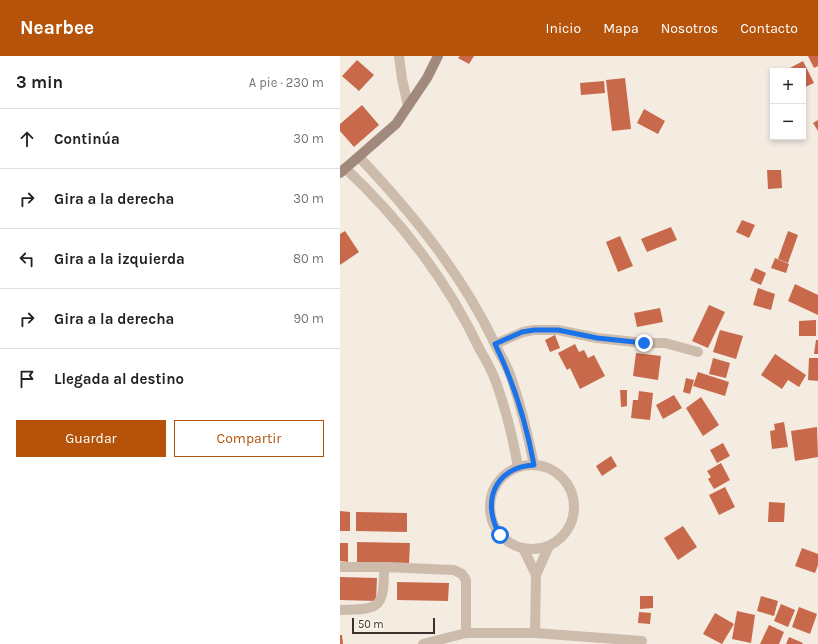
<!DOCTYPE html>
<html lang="es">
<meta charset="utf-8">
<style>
:root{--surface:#fff;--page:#f2f2f2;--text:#222;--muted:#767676;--line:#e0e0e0;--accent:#b45309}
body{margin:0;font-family:Karla,sans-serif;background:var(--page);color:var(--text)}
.controls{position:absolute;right:12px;top:12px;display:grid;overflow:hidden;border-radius:0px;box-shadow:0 2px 6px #0003}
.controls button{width:36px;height:36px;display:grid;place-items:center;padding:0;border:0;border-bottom:1px solid var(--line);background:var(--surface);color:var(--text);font:20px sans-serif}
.scale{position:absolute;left:12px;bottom:10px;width:83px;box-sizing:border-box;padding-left:4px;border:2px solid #3b302b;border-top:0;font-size:11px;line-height:14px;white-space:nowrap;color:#3b302b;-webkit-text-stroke:3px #fbf5ee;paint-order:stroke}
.stop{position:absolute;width:12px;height:12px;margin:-9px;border:3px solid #1a73e8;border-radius:50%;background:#fff}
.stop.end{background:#1a73e8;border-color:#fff;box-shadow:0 1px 4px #0008}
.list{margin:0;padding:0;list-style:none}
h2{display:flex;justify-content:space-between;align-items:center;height:52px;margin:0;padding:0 16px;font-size:17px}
h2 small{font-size:13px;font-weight:400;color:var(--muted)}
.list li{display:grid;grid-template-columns:26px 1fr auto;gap:12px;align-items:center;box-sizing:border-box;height:60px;padding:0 16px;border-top:1px solid var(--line)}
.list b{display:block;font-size:15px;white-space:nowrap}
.list em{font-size:13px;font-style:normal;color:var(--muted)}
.actions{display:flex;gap:8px;padding:12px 16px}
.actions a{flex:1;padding:9px 0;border:1px solid var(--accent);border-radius:0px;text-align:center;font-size:14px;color:var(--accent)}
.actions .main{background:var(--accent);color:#fff}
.icon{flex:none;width:22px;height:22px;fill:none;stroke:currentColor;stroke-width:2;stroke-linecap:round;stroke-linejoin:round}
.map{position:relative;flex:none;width:478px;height:588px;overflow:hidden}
header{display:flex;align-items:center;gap:24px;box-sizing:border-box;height:56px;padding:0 20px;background:var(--accent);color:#fff}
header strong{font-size:19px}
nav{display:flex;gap:22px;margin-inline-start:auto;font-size:14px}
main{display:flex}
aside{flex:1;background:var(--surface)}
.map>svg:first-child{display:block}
.building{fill:#c8694b}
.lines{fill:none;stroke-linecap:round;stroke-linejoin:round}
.street{stroke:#cdbbac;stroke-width:10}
.secondary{stroke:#a18a7d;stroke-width:10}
.route{stroke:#1a73e8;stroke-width:5}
</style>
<header>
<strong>Nearbee</strong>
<nav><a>Inicio</a><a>Mapa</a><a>Nosotros</a><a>Contacto</a></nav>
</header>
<main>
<aside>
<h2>3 min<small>A pie · 230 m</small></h2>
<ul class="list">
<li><svg class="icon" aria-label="ahead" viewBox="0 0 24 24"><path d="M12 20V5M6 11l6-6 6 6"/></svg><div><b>Continúa</b></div><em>30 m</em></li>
<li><svg class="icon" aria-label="right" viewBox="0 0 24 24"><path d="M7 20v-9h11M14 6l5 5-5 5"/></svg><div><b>Gira a la derecha</b></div><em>30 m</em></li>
<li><svg class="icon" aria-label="left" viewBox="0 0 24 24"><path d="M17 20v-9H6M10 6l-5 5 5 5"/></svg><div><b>Gira a la izquierda</b></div><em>80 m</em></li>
<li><svg class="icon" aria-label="right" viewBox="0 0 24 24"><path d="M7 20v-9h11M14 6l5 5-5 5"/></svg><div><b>Gira a la derecha</b></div><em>90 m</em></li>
<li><svg class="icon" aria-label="arrive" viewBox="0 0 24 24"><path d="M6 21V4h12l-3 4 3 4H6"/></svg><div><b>Llegada al destino</b></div></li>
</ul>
<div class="actions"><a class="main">Guardar</a><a>Compartir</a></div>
</aside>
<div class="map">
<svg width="478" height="588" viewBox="0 0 478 588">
<rect width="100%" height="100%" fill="#f4ebe1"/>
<!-- building -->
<g class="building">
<polygon points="120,0 134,0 129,8 118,2"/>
<polygon points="468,0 478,0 478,10 474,12"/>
<polygon points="17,4 34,19 19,35 2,20"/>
<polygon points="463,5 474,27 463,32 463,15 452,15 450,12"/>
<polygon points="285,22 291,73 272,75 266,24"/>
<polygon points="264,25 265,37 241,39 240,27"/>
<polygon points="22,49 39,69 14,91 0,75 0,68"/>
<polygon points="304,53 325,65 318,78 297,67"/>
<polygon points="478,64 478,75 473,67"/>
<polygon points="427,114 441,114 442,132 428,133"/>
<polygon points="402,164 415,169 409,182 396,176"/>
<polygon points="331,171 337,184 307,196 301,183"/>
<polygon points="5,175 19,196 0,209 0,178"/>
<polygon points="448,175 458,179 448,207 438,203"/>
<polygon points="280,180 293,210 278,216 266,186"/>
<polygon points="435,202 449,208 446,217 431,212"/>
<polygon points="415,212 426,217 421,229 410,224"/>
<polygon points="455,228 478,239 478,259 448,245"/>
<polygon points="418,232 435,238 431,254 413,249"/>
<polygon points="369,249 385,256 368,292 352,285"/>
<polygon points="320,252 323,266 297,271 294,257"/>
<polygon points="476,264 476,280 459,280 459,265"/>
<polygon points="380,274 403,280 396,303 373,296"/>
<polygon points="215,279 220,292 210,296 205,284"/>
<polygon points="476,284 478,284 478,298 474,298"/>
<polygon points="235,288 239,296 244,294 248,302 254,299 265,320 240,333 230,312 227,314 218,297"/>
<polygon points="296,297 321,300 318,324 293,320"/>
<polygon points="435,298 466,319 459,331 448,324 442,333 421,319"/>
<polygon points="373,302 390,307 386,322 369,318"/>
<polygon points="469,302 478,302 478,325 468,324"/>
<polygon points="358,316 389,326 385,340 353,330"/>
<polygon points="346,322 354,324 350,338 343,336"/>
<polygon points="280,334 287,334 287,350 281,351"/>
<polygon points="299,335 313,337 310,364 291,362 293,344 298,344"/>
<polygon points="334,339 342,352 323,363 316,349"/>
<polygon points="361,341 379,369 363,380 346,352"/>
<polygon points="444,366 448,391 432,393 430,375 435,374 434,368"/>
<polygon points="477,371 478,401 455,405 451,375"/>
<polygon points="383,387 390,400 377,407 370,394"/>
<polygon points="271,400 277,410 262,420 256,410"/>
<polygon points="381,407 390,424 374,433 368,423 371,421 367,415"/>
<polygon points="385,431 395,451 379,459 369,439"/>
<polygon points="429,446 445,447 444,466 428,466"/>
<polygon points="0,455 10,456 10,475 0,475"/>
<polygon points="16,456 67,457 67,476 16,475"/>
<polygon points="343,470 357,491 338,504 324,482"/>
<polygon points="17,486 70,487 69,507 17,506"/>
<polygon points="0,487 8,487 8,506 0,505"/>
<polygon points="462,492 478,498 478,509 475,517 455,510"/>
<polygon points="0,521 37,522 36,545 0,544"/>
<polygon points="57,526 109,527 108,545 57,544"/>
<polygon points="300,540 313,540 313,552 300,553"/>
<polygon points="421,540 438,545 434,560 417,555"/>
<polygon points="441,548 455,554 448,571 434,565"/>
<polygon points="459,551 477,558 470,578 452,571"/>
<polygon points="397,555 415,559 411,587 392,583"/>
<polygon points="299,556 311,557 310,568 298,567"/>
<polygon points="375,557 394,568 382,588 363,578"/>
<polygon points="429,569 444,576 439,588 420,588"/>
<polygon points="0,579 2,579 3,588 0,588"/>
<polygon points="449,581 463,587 462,588 446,588"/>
</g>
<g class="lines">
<!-- street -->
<g class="street">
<polyline points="59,0 62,23 68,50"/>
<path d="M19 101C72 157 122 218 155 288 160 299 167 309 171 321 181 350 188 379 194 409"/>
<path d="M5 112C60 163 108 226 140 294 146 304 152 315 156 326 166 354 173 382 178 411"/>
<polyline points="155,288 183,276 194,274 218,274 257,282 304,287 325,287 358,296"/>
<circle cx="192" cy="451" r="42"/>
<polyline points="183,492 196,519"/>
<polyline points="0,511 44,511 114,514 122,518 126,524 126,577"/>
<path d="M0 554C40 553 44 553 44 511"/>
<polyline points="195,577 196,519 209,490"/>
<polyline points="83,588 126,577 195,577 302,585"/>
</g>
<!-- secondary -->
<polyline class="secondary" points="0,117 56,68 87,22 98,0"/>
</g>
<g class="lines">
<!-- route -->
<path class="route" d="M160 479C141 447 154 411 194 409 186 366 174 327 155 288L182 276 194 274H218L257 282 304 287"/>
</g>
</svg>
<div class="controls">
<button>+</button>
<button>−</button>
</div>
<div class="scale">50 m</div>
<div class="stop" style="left:160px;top:479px"></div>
<div class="stop end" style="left:304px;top:287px"></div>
</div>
</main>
